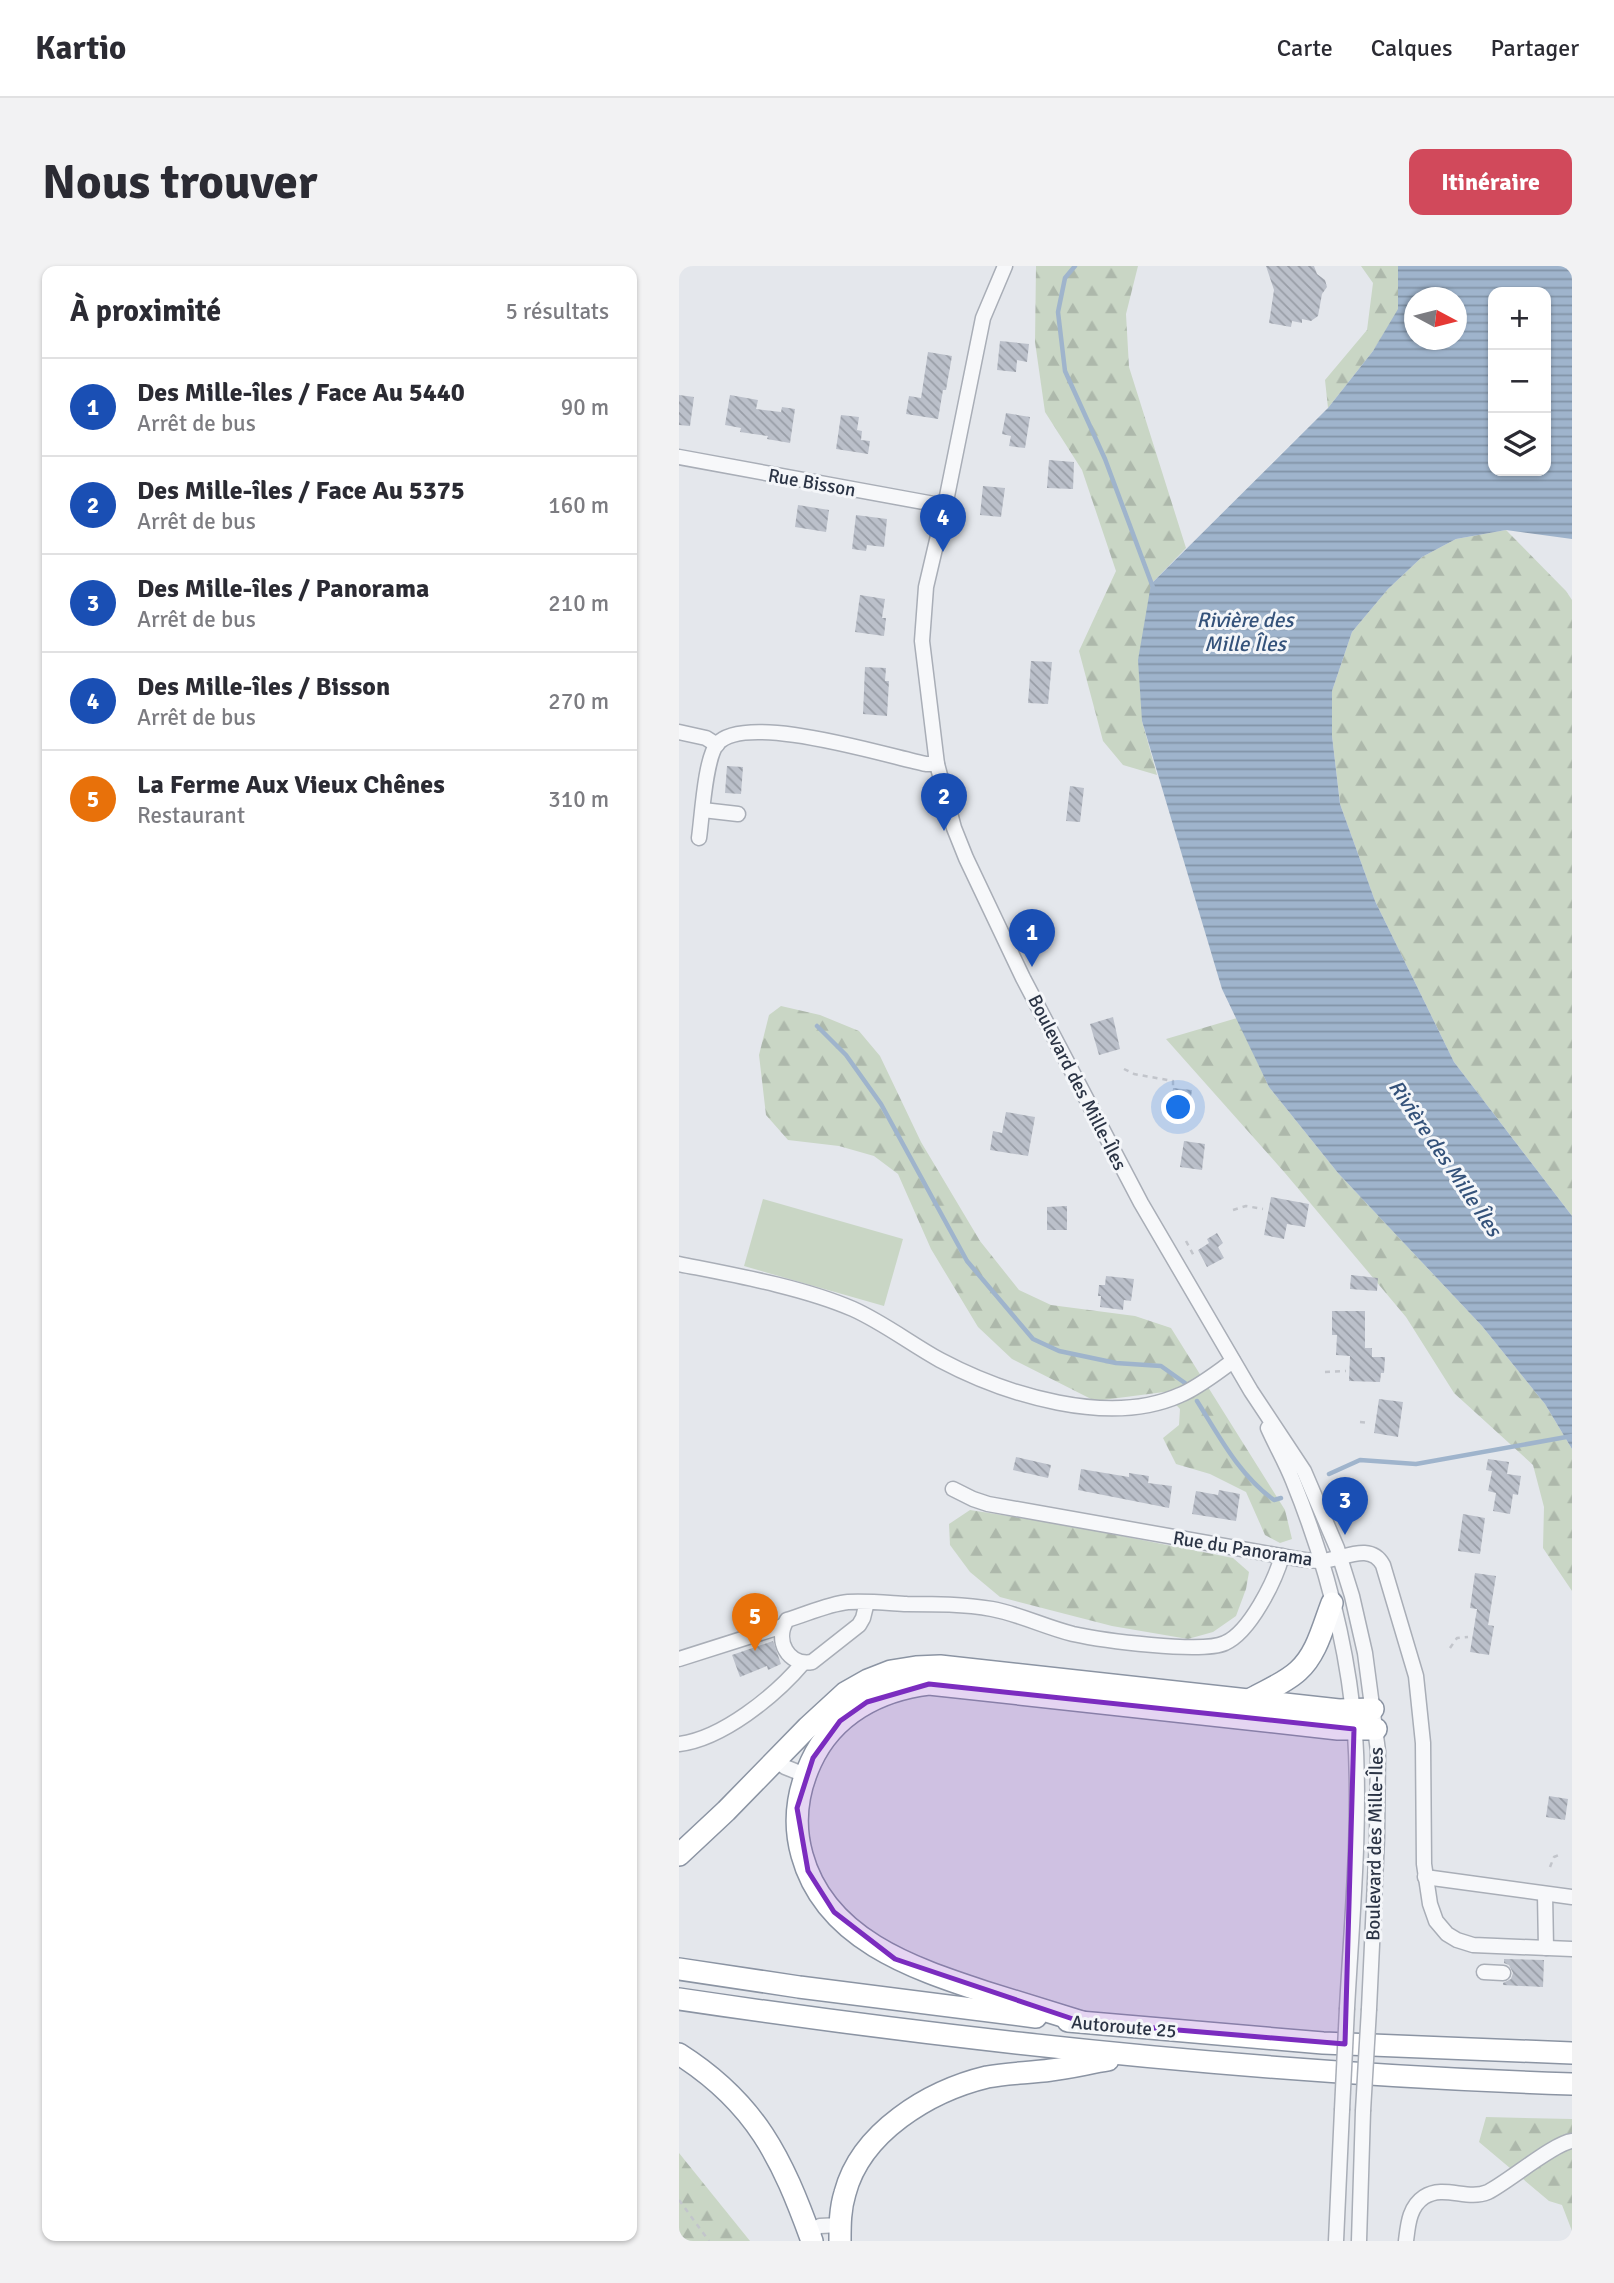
<!DOCTYPE html>
<html lang="fr">
<meta charset="utf-8">
<style>
:root{--surface:#fff;--page:#f2f2f3;--text:#2b2b33;--muted:#7c7c81;--line:#e1e1e2;--accent:#d1495b}
body{margin:0;font-family:Signika,sans-serif;background:var(--page);color:var(--text)}
.controls{position:absolute;right:21px;top:21px;display:grid;overflow:hidden;border-radius:14px;box-shadow:0 2px 5px #0004}
.controls button{width:63px;height:63px;display:grid;place-items:center;padding:0;border:0;border-bottom:2px solid var(--line);background:var(--surface);color:var(--text);font:35px sans-serif}
.compass{position:absolute;left:725px;top:21px;width:63px;height:63px;border-radius:50%;background:var(--surface);box-shadow:0 2px 5px #0004;rotate:97deg}
.you{position:absolute;left:500px;top:842px;width:24px;height:24px;margin:-18px;border:5px solid #fff;border-radius:50%;background:#1a73e8;box-shadow:0 0 0 10px #1a73e833}
.badge{display:grid;place-items:center;width:46px;height:46px;border-radius:50%;background:var(--accent);color:#fff;font-size:23px;font-weight:700}
.pin{position:absolute;translate:-50% -58px;filter:drop-shadow(0 2px 4px #0008)}
.pin::after{content:'';position:absolute;top:37px;width:24px;height:21px;background:inherit;clip-path:polygon(0 0,100% 0,50% 100%)}
.list{margin:0;padding:0;list-style:none}
h2{display:flex;justify-content:space-between;align-items:center;height:91px;margin:0;padding:0 28px;font-size:30px}
h2 small{font-size:23px;font-weight:400;color:var(--muted)}
.list li{display:grid;grid-template-columns:46px 1fr auto;gap:21px;align-items:center;box-sizing:border-box;height:98px;padding:0 28px;border-top:2px solid var(--line)}
.list b{display:block;font-size:26px;white-space:nowrap}
.list p{margin:0;font-size:23px;white-space:nowrap;color:var(--muted)}
.list em{font-size:23px;font-style:normal;color:var(--muted)}
.icon{flex:none;width:38px;height:38px;fill:none;stroke:currentColor;stroke-width:2;stroke-linecap:round;stroke-linejoin:round}
.map{position:relative;flex:none;width:893px;height:1975px;overflow:hidden;border-radius:14px}
header{display:flex;align-items:center;gap:42px;box-sizing:border-box;height:98px;padding:0 35px;background:var(--surface);border-bottom:2px solid var(--line)}
header strong{font-size:33px}
nav{display:flex;gap:38px;margin-inline-start:auto;font-size:24px}
.intro{display:flex;align-items:center;justify-content:space-between;box-sizing:border-box;height:168px;padding:0 42px}
h1{margin:0;font-size:49px}
.button{padding:18px 32px;border-radius:14px;background:var(--accent);color:#fff;font-size:24px;font-weight:700}
main{display:flex;gap:42px;padding:0 42px}
aside{flex:1;background:var(--surface);border-radius:14px;box-shadow:0 2px 5px #0004}
.map>svg:first-child{display:block}
.forest{fill:url(#forest-firs)}
.garden{fill:#c9d6c5}
.water{fill:url(#water-rules);fill-rule:evenodd}
.lines{fill:none;stroke-linecap:round;stroke-linejoin:round}
.stream{stroke:#9fb4cc;stroke-width:4.5}
.building{fill:url(#building-back-hatch)}
.minor-casing{stroke:#a9aeb7;stroke-width:17}
.highway-casing{stroke:#8b94a3;stroke-width:24}
.path{stroke:#c2c5cb;stroke-width:2.5;stroke-dasharray:5 5;stroke-linecap:butt}
.minor{stroke:#f7f8fa;stroke-width:14}
.highway{stroke:#fff;stroke-width:21}
.minor-bridge-casing{stroke:#a9aeb7;stroke-width:17;stroke-linecap:butt}
.minor-bridge{stroke:#f7f8fa;stroke-width:14}
.marked{fill:#7b2cbf;fill-opacity:0.2;stroke:#7b2cbf;stroke-width:5;stroke-linejoin:round}
.labels{text-anchor:middle;stroke-width:6;stroke-linejoin:round;paint-order:stroke}
.street-label{font-size:19px;fill:#2b3445;stroke:#f4f6f9}
.water-label{font-size:21px;font-style:italic;fill:#34527a;stroke:#f4f6f9}
</style>
<header>
<strong>Kartio</strong>
<nav><a>Carte</a><a>Calques</a><a>Partager</a></nav>
</header>
<div class="intro"><h1>Nous trouver</h1><a class="button">Itinéraire</a></div>
<main>
<aside>
<h2>À proximité<small>5 résultats</small></h2>
<ul class="list">
<li><span class="badge" style="background:#1a4fb4">1</span><div><b>Des Mille-îles / Face Au 5440</b><p>Arrêt de bus</p></div><em>90 m</em></li>
<li><span class="badge" style="background:#1a4fb4">2</span><div><b>Des Mille-îles / Face Au 5375</b><p>Arrêt de bus</p></div><em>160 m</em></li>
<li><span class="badge" style="background:#1a4fb4">3</span><div><b>Des Mille-îles / Panorama</b><p>Arrêt de bus</p></div><em>210 m</em></li>
<li><span class="badge" style="background:#1a4fb4">4</span><div><b>Des Mille-îles / Bisson</b><p>Arrêt de bus</p></div><em>270 m</em></li>
<li><span class="badge" style="background:#e8710a">5</span><div><b>La Ferme Aux Vieux Chênes</b><p>Restaurant</p></div><em>310 m</em></li>
</ul>
</aside>
<div class="map">
<svg width="893" height="1975" viewBox="0 0 893 1975">
<defs>
<pattern id="forest-firs" width="22" height="20" patternUnits="userSpaceOnUse" patternTransform="scale(1.75)"><rect width="22" height="20" fill="#c9d6c5"/><path d="M5 1l3.5 6h-7zM16 11l3.5 6h-7z" fill="#adb8ab"/></pattern>
<pattern id="water-rules" width="6" height="5" patternUnits="userSpaceOnUse" patternTransform="scale(1.75)"><rect width="6" height="5" fill="#9fb4cc"/><path d="M0 2.5h6" fill="none" stroke="#8293a7"/></pattern>
<pattern id="building-back-hatch" width="6" height="6" patternUnits="userSpaceOnUse" patternTransform="scale(1.75)"><rect width="6" height="6" fill="#bbc0ca"/><path d="M-1 5l2 2M0 0l6 6M5-1l2 2" fill="none" stroke="#989da6"/></pattern>
</defs>
<rect width="100%" height="100%" fill="#e4e7ec"/>
<!-- forest -->
<g class="forest">
<polygon points="357,0 459,0 447,48 450,101 507,282 472,318 463,455 478,509 444,499 424,475 400,385 437,305 403,204 366,146 356,76"/>
<polygon points="682,0 719,0 720,43 694,85 649,142 646,114 688,64 694,17"/>
<polygon points="827,264 887,325 893,334 893,950 775,796 696,635 661,538 653,470 653,425 673,366 709,323 743,291 777,273"/>
<polygon points="102,740 141,749 180,765 201,790 242,876 301,975 340,1024 372,1039 456,1050 492,1062 606,1244 613,1273 601,1277 586,1269 567,1226 531,1208 497,1198 484,1172 500,1159 501,1143 485,1126 416,1135 333,1093 299,1061 252,983 219,908 195,890 160,880 109,874 87,849 80,789 90,749"/>
<polygon points="558,752 590,821 659,907 803,1060 866,1138 893,1183 893,1325 864,1282 865,1241 854,1199 775,1127 727,1051 606,907 487,773"/>
<polygon points="291,1244 392,1260 554,1292 570,1306 567,1323 557,1350 534,1366 509,1373 433,1360 321,1331 291,1306 271,1279 270,1258"/>
<polygon points="807,1851 893,1853 893,1965 883,1939 870,1935 800,1876"/>
<polygon points="0,1887 71,1975 0,1975"/>
</g>
<!-- garden -->
<polygon class="garden" points="84,933 224,973 205,1040 65,1000"/>
<!-- water -->
<path class="water" d="M719 0H893V273L827 264 777 273 743 291 709 323 673 366 653 425V470L661 538 696 635 775 796 893 950V1183L866 1138 803 1060 659 907 590 821 543 723 463 455 459 394 472 318 649 142 694 85 719 43ZM814 26H867V205H814ZM736 32H778V74H736Z"/>
<g class="lines">
<!-- stream -->
<g class="stream">
<polyline points="396,0 386,12 379,46 386,105 426,193 475,324"/>
<polyline points="138,760 167,789 202,838 288,995 354,1073 380,1085 437,1097 482,1100 506,1117"/>
<path d="M518 1135C540 1170 560 1209 595 1234L602 1232"/>
<polyline points="650,1208 681,1194 737,1198 893,1170"/>
</g>
</g>
<!-- building -->
<g class="building">
<polygon points="587,0 635,0 638,8 646,14 648,21 643,28 639,50 632,55 623,53 623,57 613,55 612,61 590,57 595,24"/>
<polygon points="321,75 350,78 348,96 338,94 337,106 318,104"/>
<polygon points="249,86 273,90 267,124 264,124 259,153 227,148 230,130 242,132"/>
<polygon points="0,129 15,131 11,160 0,159"/>
<polygon points="51,129 79,134 77,143 102,146 103,141 116,143 111,177 88,173 89,170 61,166 62,162 46,159"/>
<polygon points="327,147 351,151 346,182 330,180 332,170 323,168"/>
<polygon points="162,149 180,151 178,164 183,165 182,174 191,175 189,188 157,183"/>
<polygon points="370,194 395,196 394,223 368,222"/>
<polygon points="304,220 326,222 322,251 301,249"/>
<polygon points="119,239 150,244 147,266 116,261"/>
<polygon points="177,249 208,253 205,281 188,279 187,285 173,283"/>
<polygon points="181,329 206,333 203,352 207,352 205,370 176,366"/>
<polygon points="352,395 373,396 369,438 349,437"/>
<polygon points="186,401 207,402 206,415 210,415 208,450 184,448"/>
<polygon points="48,500 64,501 62,528 46,527"/>
<polygon points="391,520 405,522 401,556 387,555"/>
<polygon points="434,751 441,783 420,789 411,758"/>
<polygon points="494,822 513,824 508,855 490,853"/>
<polygon points="327,846 356,851 349,890 311,884 314,865 323,867"/>
<polygon points="505,875 526,878 523,904 501,901"/>
<polygon points="592,931 630,938 626,961 608,958 605,973 585,969"/>
<polygon points="388,940 388,964 368,964 368,941"/>
<polygon points="538,967 544,977 539,981 545,992 528,1001 519,984 530,977 528,973"/>
<polygon points="672,1009 699,1012 698,1025 671,1023"/>
<polygon points="427,1010 455,1013 452,1035 445,1034 444,1044 421,1041 422,1030 419,1030 420,1019 426,1019"/>
<polygon points="653,1045 686,1045 686,1082 693,1082 693,1091 706,1091 705,1107 702,1107 701,1116 670,1115 671,1090 657,1089 658,1069 653,1069"/>
<polygon points="700,1133 724,1136 719,1171 695,1167"/>
<polygon points="337,1191 372,1199 369,1212 334,1204"/>
<polygon points="809,1193 830,1196 828,1208 842,1210 839,1229 834,1228 831,1248 814,1245 817,1227 809,1225 813,1205 807,1204"/>
<polygon points="402,1203 450,1211 450,1207 470,1210 469,1217 493,1220 490,1242 399,1224"/>
<polygon points="540,1224 561,1228 557,1255 513,1248 517,1225 539,1229"/>
<polygon points="784,1248 806,1252 801,1288 779,1285"/>
<polygon points="796,1307 817,1310 809,1359 815,1360 810,1389 791,1386 798,1343 791,1342"/>
<polygon points="94,1375 102,1398 89,1404 88,1400 61,1411 53,1389"/>
<polygon points="870,1530 889,1533 886,1554 867,1551"/>
<polygon points="825,1693 865,1694 864,1721 824,1719 824,1717 832,1713 834,1707 830,1699 825,1697"/>
</g>
<g class="lines">
<defs>
<g id="minor">
<polyline points="326,0 304,52 266,240 247,321 243,375 258,498 275,562 287,592 344,712 462,937 572,1125 625,1205 658,1282 673,1330 686,1387 699,1485 698,1572 690,1743"/>
<polyline points="0,191 266,240"/>
<polyline points="0,466 27,472 38,479"/>
<polyline points="24,544 59,548"/>
<path d="M20 572C23 551 26 493 38 478 66 445 208 490 247 498H258"/>
<path d="M0 998C55 1009 123 1021 174 1043 205 1057 232 1078 261 1094 327 1129 430 1161 501 1129 520 1121 537 1107 554 1095"/>
<path d="M589 1162C597 1180 607 1197 614 1215 646 1294 669 1382 676 1467 682 1558 673 1651 668 1742"/>
<path d="M274 1223 294 1233 309 1238 608 1291C619 1293 631 1295 642 1295 663 1294 691 1275 704 1299L737 1410 744 1477 745 1598 751 1638 757 1655 768 1668 778 1674 794 1679 893 1683"/>
<path d="M188 1336 184 1352 180 1359 133 1396C109 1400 95 1374 108 1354 128 1348 149 1338 169 1336 189 1335 209 1337 228 1338 256 1338 285 1338 313 1343 340 1348 366 1361 394 1368 421 1374 523 1388 546 1377 571 1366 596 1315 603 1290"/>
<polyline points="0,1393 104,1360"/>
<path d="M0 1478C43 1473 96 1430 124 1397"/>
<polyline points="97,1494 106,1501 126,1509"/>
<polyline points="746,1611 893,1631"/>
<polyline points="866,1628 867,1682"/>
<polyline points="805,1706 824,1707"/>
<polyline points="129,1966 141,1960 161,1959"/>
<polyline points="657,1975 663,1844"/>
<polyline points="680,1975 684,1845"/>
<path d="M727 1975C729 1959 730 1941 745 1931 765 1918 788 1935 809 1926 829 1916 875 1877 893 1875"/>
</g>
<g id="highway">
<path d="M572 1433C588 1424 606 1417 619 1405 638 1388 644 1360 653 1337"/>
<polyline points="0,1589 47,1545 129,1461 166,1427 189,1414 212,1405 237,1401 261,1400 660,1444 694,1443"/>
<polyline points="0,1703 120,1721 357,1751"/>
<path d="M0 1733C296 1777 594 1808 893 1818"/>
<polyline points="389,1755 644,1777 893,1787"/>
<path d="M403 1756C370 1746 338 1736 306 1726 233 1702 146 1673 123 1589 114 1557 118 1526 132 1496 154 1448 200 1424 250 1418L659 1463H697"/>
<path d="M0 1788C77 1837 103 1892 133 1975"/>
<path d="M161 1975C161 1959 161 1943 166 1927 182 1866 250 1825 308 1811 329 1807 350 1807 372 1804 391 1802 410 1797 429 1794"/>
</g>
</defs>
<!-- minor casing -->
<use href="#minor" class="minor-casing"/>
<!-- highway casing -->
<use href="#highway" class="highway-casing"/>
<!-- path -->
<g class="path">
<polyline points="445,803 455,808 494,815 494,821"/>
<polyline points="554,944 567,940 584,943"/>
<polyline points="507,975 516,992"/>
<polyline points="646,1106 667,1105"/>
<polyline points="681,1156 691,1157"/>
<polyline points="771,1382 778,1372 789,1371"/>
<polyline points="871,1601 875,1591 882,1588"/>
<polyline points="0,1934 30,1975"/>
</g>
<!-- minor -->
<use href="#minor" class="minor"/>
<!-- highway -->
<use href="#highway" class="highway"/>
<defs>
<g id="minor-bridge">
<polyline points="663,1844 668,1742"/>
<polyline points="684,1845 690,1743"/>
</g>
</defs>
<!-- minor-bridge casing -->
<use href="#minor-bridge" class="minor-bridge-casing"/>
<!-- minor-bridge -->
<use href="#minor-bridge" class="minor-bridge"/>
</g>
<!-- marked area -->
<path class="marked" d="M250 1418 675 1463 666 1778 403 1756 216 1693 155 1646 129 1605 118 1542 134 1492 161 1455 188 1436Z"/>
<g class="labels">
<!-- street labels -->
<g class="street-label">
<text transform="translate(133 216) rotate(10)" y="7">Rue Bisson</text>
<text transform="translate(399 816) rotate(63)" y="7">Boulevard des Mille-Îles</text>
<text transform="translate(564 1282) rotate(9)" y="7">Rue du Panorama</text>
<text transform="translate(695 1578) rotate(-89)" y="7">Boulevard des Mille-Îles</text>
<text transform="translate(445 1760) rotate(5)" y="7">Autoroute 25</text>
</g>
<!-- water labels -->
<g class="water-label">
<text x="566" y="361">Rivière des<tspan x="566" dy="24">Mille Îles</tspan></text>
<text transform="translate(766 892) rotate(56)" y="7">Rivière des Mille Îles</text>
</g>
</g>
</svg>
<div class="controls">
<button>+</button>
<button>−</button>
<button><svg class="icon" aria-label="layers" viewBox="0 0 24 24"><path d="M12 4l9 5-9 5-9-5zM3 14l9 5 9-5"/></svg></button>
</div>
<svg class="compass" viewBox="-18 -18 36 36"><path d="M0-13l5 13h-10z" fill="#e53935"/><path d="M0 13l5-13h-10z" fill="#7c7c81"/></svg>
<div class="you"></div>
<div class="pin badge" style="left:353px;top:701px;background:#1a4fb4">1</div>
<div class="pin badge" style="left:265px;top:565px;background:#1a4fb4">2</div>
<div class="pin badge" style="left:666px;top:1269px;background:#1a4fb4">3</div>
<div class="pin badge" style="left:264px;top:286px;background:#1a4fb4">4</div>
<div class="pin badge" style="left:76px;top:1385px;background:#e8710a">5</div>
</div>
</main>
